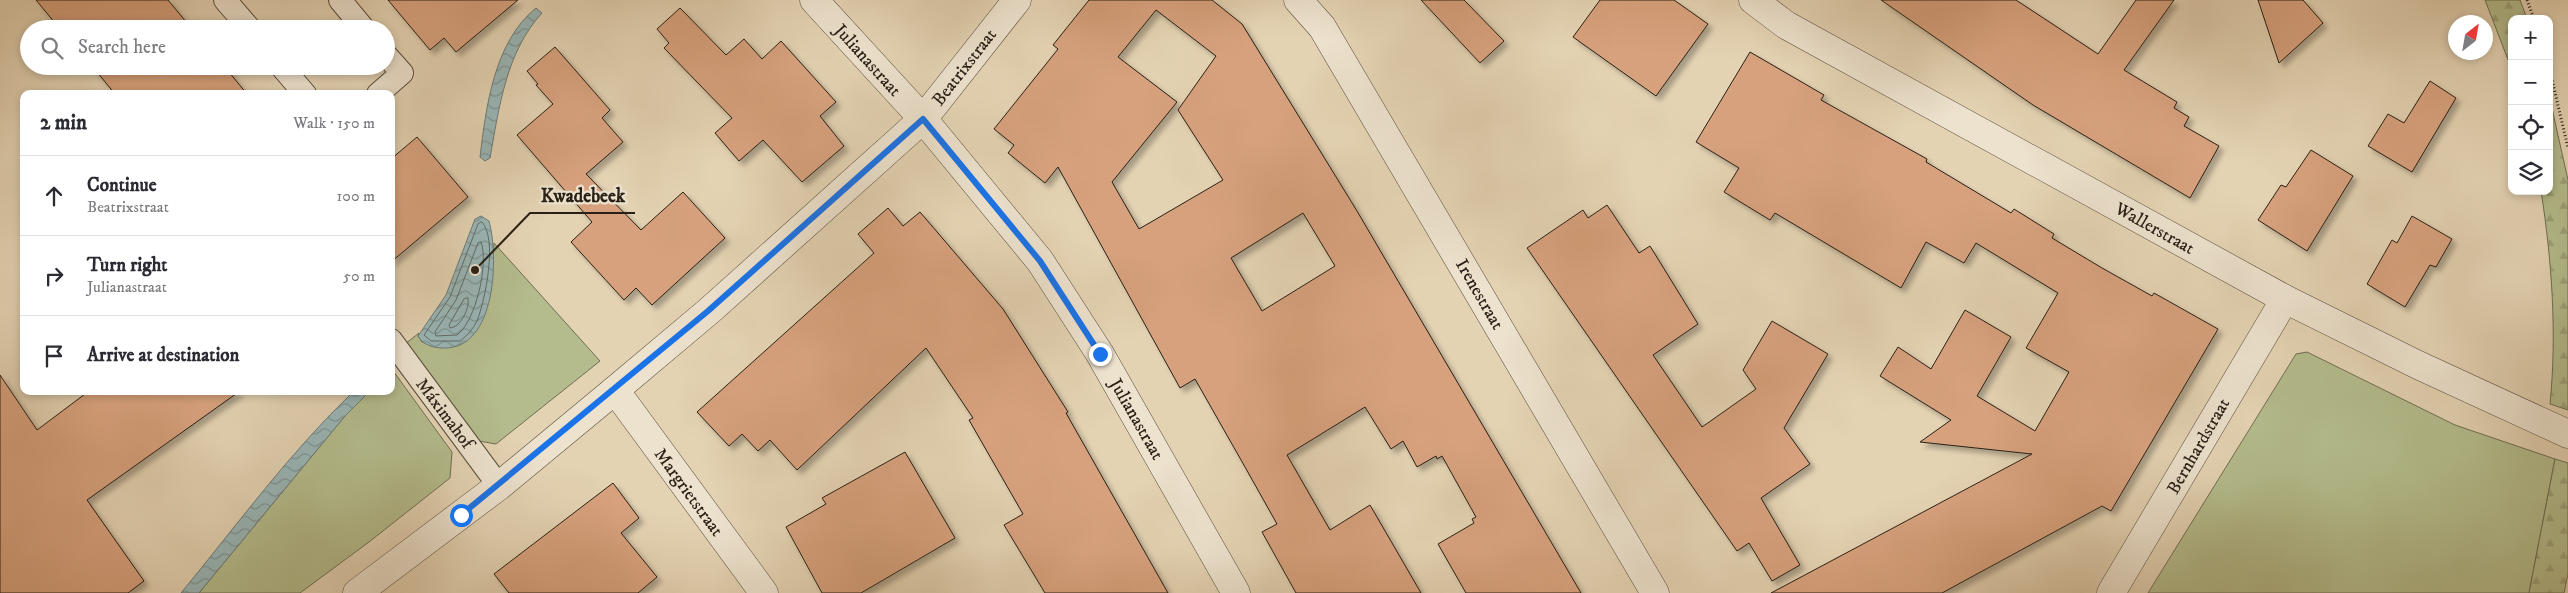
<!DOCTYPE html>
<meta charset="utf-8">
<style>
:root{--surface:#fff;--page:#f7f7f7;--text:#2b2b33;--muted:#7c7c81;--line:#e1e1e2}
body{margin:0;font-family:"IM FELL DW Pica",serif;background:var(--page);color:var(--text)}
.controls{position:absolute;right:15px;top:15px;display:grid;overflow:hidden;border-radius:10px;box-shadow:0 2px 8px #0003}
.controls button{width:45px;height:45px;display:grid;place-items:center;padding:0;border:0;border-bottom:1px solid var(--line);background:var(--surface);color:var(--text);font:25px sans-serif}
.compass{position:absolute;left:2448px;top:15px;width:45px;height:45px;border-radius:50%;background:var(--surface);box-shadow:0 2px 8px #0003;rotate:31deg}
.stop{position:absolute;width:15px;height:15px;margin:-11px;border:4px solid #1a73e8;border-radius:50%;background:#fff}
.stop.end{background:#1a73e8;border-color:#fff;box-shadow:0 1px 5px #0008}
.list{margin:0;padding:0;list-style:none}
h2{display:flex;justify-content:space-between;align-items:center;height:65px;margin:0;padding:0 20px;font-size:21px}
h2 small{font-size:16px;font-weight:400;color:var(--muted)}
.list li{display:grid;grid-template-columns:32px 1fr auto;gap:15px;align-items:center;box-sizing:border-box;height:80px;padding:0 20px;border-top:1px solid var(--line)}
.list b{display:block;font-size:19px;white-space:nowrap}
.list p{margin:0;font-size:16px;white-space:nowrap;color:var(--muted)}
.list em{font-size:16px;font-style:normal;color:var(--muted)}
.icon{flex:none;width:28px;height:28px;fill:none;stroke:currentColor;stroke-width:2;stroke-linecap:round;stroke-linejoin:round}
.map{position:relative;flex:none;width:2568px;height:593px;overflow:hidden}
.search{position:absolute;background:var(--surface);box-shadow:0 2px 8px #0003;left:20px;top:20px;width:375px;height:55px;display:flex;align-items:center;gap:12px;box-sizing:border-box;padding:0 18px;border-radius:28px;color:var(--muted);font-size:19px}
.panel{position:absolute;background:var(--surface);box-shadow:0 2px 8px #0003;left:20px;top:90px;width:375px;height:305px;border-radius:10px}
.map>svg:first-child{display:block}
.grass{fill:#b4bc8d;stroke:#6e6e52}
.forest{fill:url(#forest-firs);stroke:#6e6e52}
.water{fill:url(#water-waves);stroke:#6c7a77}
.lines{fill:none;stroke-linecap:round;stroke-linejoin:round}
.shore{stroke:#606b66;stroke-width:1}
.building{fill:#d7a17d;stroke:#282016;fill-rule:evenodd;filter:url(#shadow)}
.service-casing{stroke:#574d3d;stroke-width:24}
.minor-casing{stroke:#574d3d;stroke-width:29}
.path{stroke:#282016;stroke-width:3;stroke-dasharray:1 2.5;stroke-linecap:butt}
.service{stroke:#ede2ce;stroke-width:22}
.minor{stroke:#ede2ce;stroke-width:28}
.route{stroke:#1a73e8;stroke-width:6}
.labels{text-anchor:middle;stroke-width:4.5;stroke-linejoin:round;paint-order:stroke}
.street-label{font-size:18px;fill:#282016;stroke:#ede2ce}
.leader{fill:none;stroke:#282016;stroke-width:2}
.callout-dot{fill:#282016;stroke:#ede2ce;stroke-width:2}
.callout-label{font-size:19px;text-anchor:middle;font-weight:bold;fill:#282016;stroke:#ede2ce;stroke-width:4.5;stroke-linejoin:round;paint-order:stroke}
</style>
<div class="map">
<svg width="2568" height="593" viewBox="0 0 2568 593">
<defs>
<pattern id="forest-firs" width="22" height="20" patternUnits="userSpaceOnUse" patternTransform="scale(1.25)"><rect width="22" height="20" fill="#b4bc8d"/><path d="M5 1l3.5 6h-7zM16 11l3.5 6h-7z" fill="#9ba179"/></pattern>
<pattern id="water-waves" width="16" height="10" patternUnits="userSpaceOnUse" patternTransform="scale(1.25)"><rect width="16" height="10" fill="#99b6b7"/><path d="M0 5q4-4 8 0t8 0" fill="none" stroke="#7d9494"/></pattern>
<filter id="shadow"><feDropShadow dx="4.5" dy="4.5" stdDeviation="2.5" flood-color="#0004"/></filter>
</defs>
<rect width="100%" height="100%" fill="#e4d3b3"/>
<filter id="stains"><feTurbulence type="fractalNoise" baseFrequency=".004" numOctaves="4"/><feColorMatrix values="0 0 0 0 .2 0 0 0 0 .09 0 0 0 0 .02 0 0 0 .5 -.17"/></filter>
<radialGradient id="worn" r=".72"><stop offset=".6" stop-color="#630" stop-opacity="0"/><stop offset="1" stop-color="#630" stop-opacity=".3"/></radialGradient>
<!-- grass -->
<g class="grass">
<polygon points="494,243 600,361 496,444 473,440 405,344 419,333 418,336 422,342 441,348 491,291"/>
<polygon points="2307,352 2455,425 2555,459 2529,593 2148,593 2296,354"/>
<polygon points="391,368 452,452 450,478 369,542 300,593 199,593 345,416 370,391 391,391"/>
</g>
<!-- forest -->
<g class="forest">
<polygon points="2485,0 2520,0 2527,19 2512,19 2512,70"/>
<path d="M2549 95 2568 180V410L2550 404C2557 335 2552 260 2541 191H2549Z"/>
<polygon points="2555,459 2568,463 2568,574 2564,593 2529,593"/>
</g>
<!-- water -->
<g class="water">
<path d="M536 8 542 13C506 52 499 108 490 158L485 161 480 157C486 107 494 42 536 8Z"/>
<path d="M481 216 489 221C499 257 496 349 444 348 433 348 423 345 418 336L446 295 475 219Z"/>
<path d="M354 391H370L345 416 199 593H181C237 525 290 452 354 391Z"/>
</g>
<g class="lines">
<!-- shore -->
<g class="shore">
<path d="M482 222C498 239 485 301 477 321 473 329 467 336 460 341H431L424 335 450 297 478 224Z"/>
<path d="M481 242C489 263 476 321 457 335L436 336 435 332 456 300 478 243Z"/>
<path d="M468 298C470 308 461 327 450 328L449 325 464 299Z"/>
</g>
</g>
<!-- building -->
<g class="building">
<polygon points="36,0 168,0 192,29 60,29"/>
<polygon points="388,0 518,0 456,52 444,38 430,50"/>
<path d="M1089 0H1212L1242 24 1357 211 1581 593H1466L1438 544 1474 523 1472 519 1476 517 1442 456 1437 459 1436 456 1417 467 1403 441 1391 449 1365 407 1287 455 1330 530 1370 505 1421 593H1296L1262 532 1277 524 1245 467 1195 379 1180 388 1058 167 1045 183 1008 153 1014 145 994 129 1058 49 1053 45ZM1156 10 1216 56 1178 110 1223 180 1139 229 1112 182 1177 102 1118 57ZM1303 213 1335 266 1262 311 1231 258Z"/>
<polygon points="1421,0 1464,0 1504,41 1480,63"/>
<polygon points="1600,0 1674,0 1708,24 1656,96 1573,37"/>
<polygon points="1881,0 2016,0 2098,54 2136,0 2174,0 2124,70 2177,102 2174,108 2189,117 2184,126 2219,146 2190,198 2033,105"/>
<polygon points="2258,0 2303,0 2323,23 2279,63"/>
<polygon points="680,8 726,55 744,39 762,59 781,41 836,102 820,116 844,146 802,182 763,140 739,161 715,133 732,118 664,48 669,43 657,29"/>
<polygon points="555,47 610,110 602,118 623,142 586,174 641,230 683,192 725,238 652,305 636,288 624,300 571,242 592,222 517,135 553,104 536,85 538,84 527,71"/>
<polygon points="1750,52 1824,95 1821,100 1927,159 1926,162 2011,213 2014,209 2054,234 2052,238 2102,268 2152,296 2154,293 2218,329 2111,511 2102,506 1942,593 1771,593 2032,454 1920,442 1951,420 1880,376 1898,347 1931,369 1965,310 2011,337 1977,396 2035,431 2069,372 2026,348 2058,293 1976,243 1964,263 1926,242 1901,288 1775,213 1770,220 1724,192 1739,168 1696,142"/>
<polygon points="92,66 224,66 247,94 115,94"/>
<polygon points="2430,81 2456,98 2412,172 2368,146 2388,114 2404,123"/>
<polygon points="417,137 468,197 391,262 391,159"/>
<polygon points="2311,150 2353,176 2307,251 2258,220 2281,185 2286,187"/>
<polygon points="1607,205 1639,253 1650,246 1698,324 1653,355 1702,427 1756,389 1743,370 1772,321 1828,354 1784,428 1810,464 1761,498 1800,565 1772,581 1749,543 1737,551 1527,248 1583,210 1588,218"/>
<polygon points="888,208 903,226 920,212 1003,309 1068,412 1066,413 1168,593 1045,593 1004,525 1023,514 969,420 973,418 926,348 797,470 770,440 758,451 742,434 729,446 697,412 874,253 858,234"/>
<polygon points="2412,216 2452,239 2436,267 2430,265 2405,307 2367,284 2392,240 2397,243"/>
<polygon points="0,375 37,430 89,391 240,391 87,500 144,581 128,593 0,593"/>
<polygon points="905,452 955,538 861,593 822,593 786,527 826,504 822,498"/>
<polygon points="613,483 639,518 621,533 657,577 638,593 509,593 494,574"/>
</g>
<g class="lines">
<defs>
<g id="service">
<polyline points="225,0 250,29"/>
<polyline points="340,0 364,29"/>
<polyline points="281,66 305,94"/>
<polyline points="378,94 402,73 386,55"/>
<polyline points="391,340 499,486"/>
</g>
<g id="minor">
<polyline points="814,0 923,119 1040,261 1100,354 1236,593"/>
<polyline points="1298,0 1322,27 1655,593"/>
<polyline points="1753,0 1786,25 2285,299 2418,365 2568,434"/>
<polyline points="615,390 764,593"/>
<polyline points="357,593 499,486 615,390 709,311 923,119 1017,0"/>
<polyline points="2111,593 2285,299"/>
</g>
</defs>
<!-- service casing -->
<use href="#service" class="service-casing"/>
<!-- minor casing -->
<use href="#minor" class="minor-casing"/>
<!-- path -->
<g class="path">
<polyline points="2527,0 2534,19"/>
<polyline points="2549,67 2568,148"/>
</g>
<!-- service -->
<use href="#service" class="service"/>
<!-- minor -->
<use href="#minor" class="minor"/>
</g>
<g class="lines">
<!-- route -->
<polyline class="route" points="461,515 708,311 923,119 1040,261 1100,354"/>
</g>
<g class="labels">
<!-- street labels -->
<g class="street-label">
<text transform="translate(868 60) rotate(48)" y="6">Julianastraat</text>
<text transform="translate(964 67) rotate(-52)" y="6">Beatrixstraat</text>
<text transform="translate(2155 228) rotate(29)" y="6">Wallerstraat</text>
<text transform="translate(1480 294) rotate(60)" y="6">Irenestraat</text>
<text transform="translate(445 413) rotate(53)" y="6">Máximahof</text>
<text transform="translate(1137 419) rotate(60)" y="6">Julianastraat</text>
<text transform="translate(2198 446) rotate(-60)" y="6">Bernhardstraat</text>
<text transform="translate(689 492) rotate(54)" y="6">Margrietstraat</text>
</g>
</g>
<!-- callouts -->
<path class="leader" d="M475 270L530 213H635"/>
<circle class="callout-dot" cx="475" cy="270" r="5"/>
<g class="callout-label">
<text x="583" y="202">Kwadebeek</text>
</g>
<rect width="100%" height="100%" filter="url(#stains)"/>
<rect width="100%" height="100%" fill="url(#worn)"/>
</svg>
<div class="controls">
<button>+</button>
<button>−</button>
<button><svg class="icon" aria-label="locate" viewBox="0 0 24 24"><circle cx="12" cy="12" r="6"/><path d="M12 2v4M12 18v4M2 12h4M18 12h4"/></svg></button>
<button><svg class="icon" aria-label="layers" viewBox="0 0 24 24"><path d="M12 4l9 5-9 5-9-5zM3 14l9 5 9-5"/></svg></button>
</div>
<svg class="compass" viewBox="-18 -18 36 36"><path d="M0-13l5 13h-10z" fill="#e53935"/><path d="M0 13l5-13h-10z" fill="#7c7c81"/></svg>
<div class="stop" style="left:461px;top:515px"></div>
<div class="stop end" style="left:1100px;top:354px"></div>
<div class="search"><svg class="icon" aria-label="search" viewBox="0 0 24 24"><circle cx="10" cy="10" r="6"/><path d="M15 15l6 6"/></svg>Search here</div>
<section class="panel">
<h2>2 min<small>Walk · 150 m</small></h2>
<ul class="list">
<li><svg class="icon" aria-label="ahead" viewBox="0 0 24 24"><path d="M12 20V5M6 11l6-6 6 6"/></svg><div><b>Continue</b><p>Beatrixstraat</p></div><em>100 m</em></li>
<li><svg class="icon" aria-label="right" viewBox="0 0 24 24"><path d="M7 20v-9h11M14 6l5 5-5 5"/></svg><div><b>Turn right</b><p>Julianastraat</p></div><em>50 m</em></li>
<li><svg class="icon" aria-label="arrive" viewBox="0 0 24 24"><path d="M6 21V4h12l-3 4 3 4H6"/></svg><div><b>Arrive at destination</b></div></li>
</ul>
</section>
</div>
